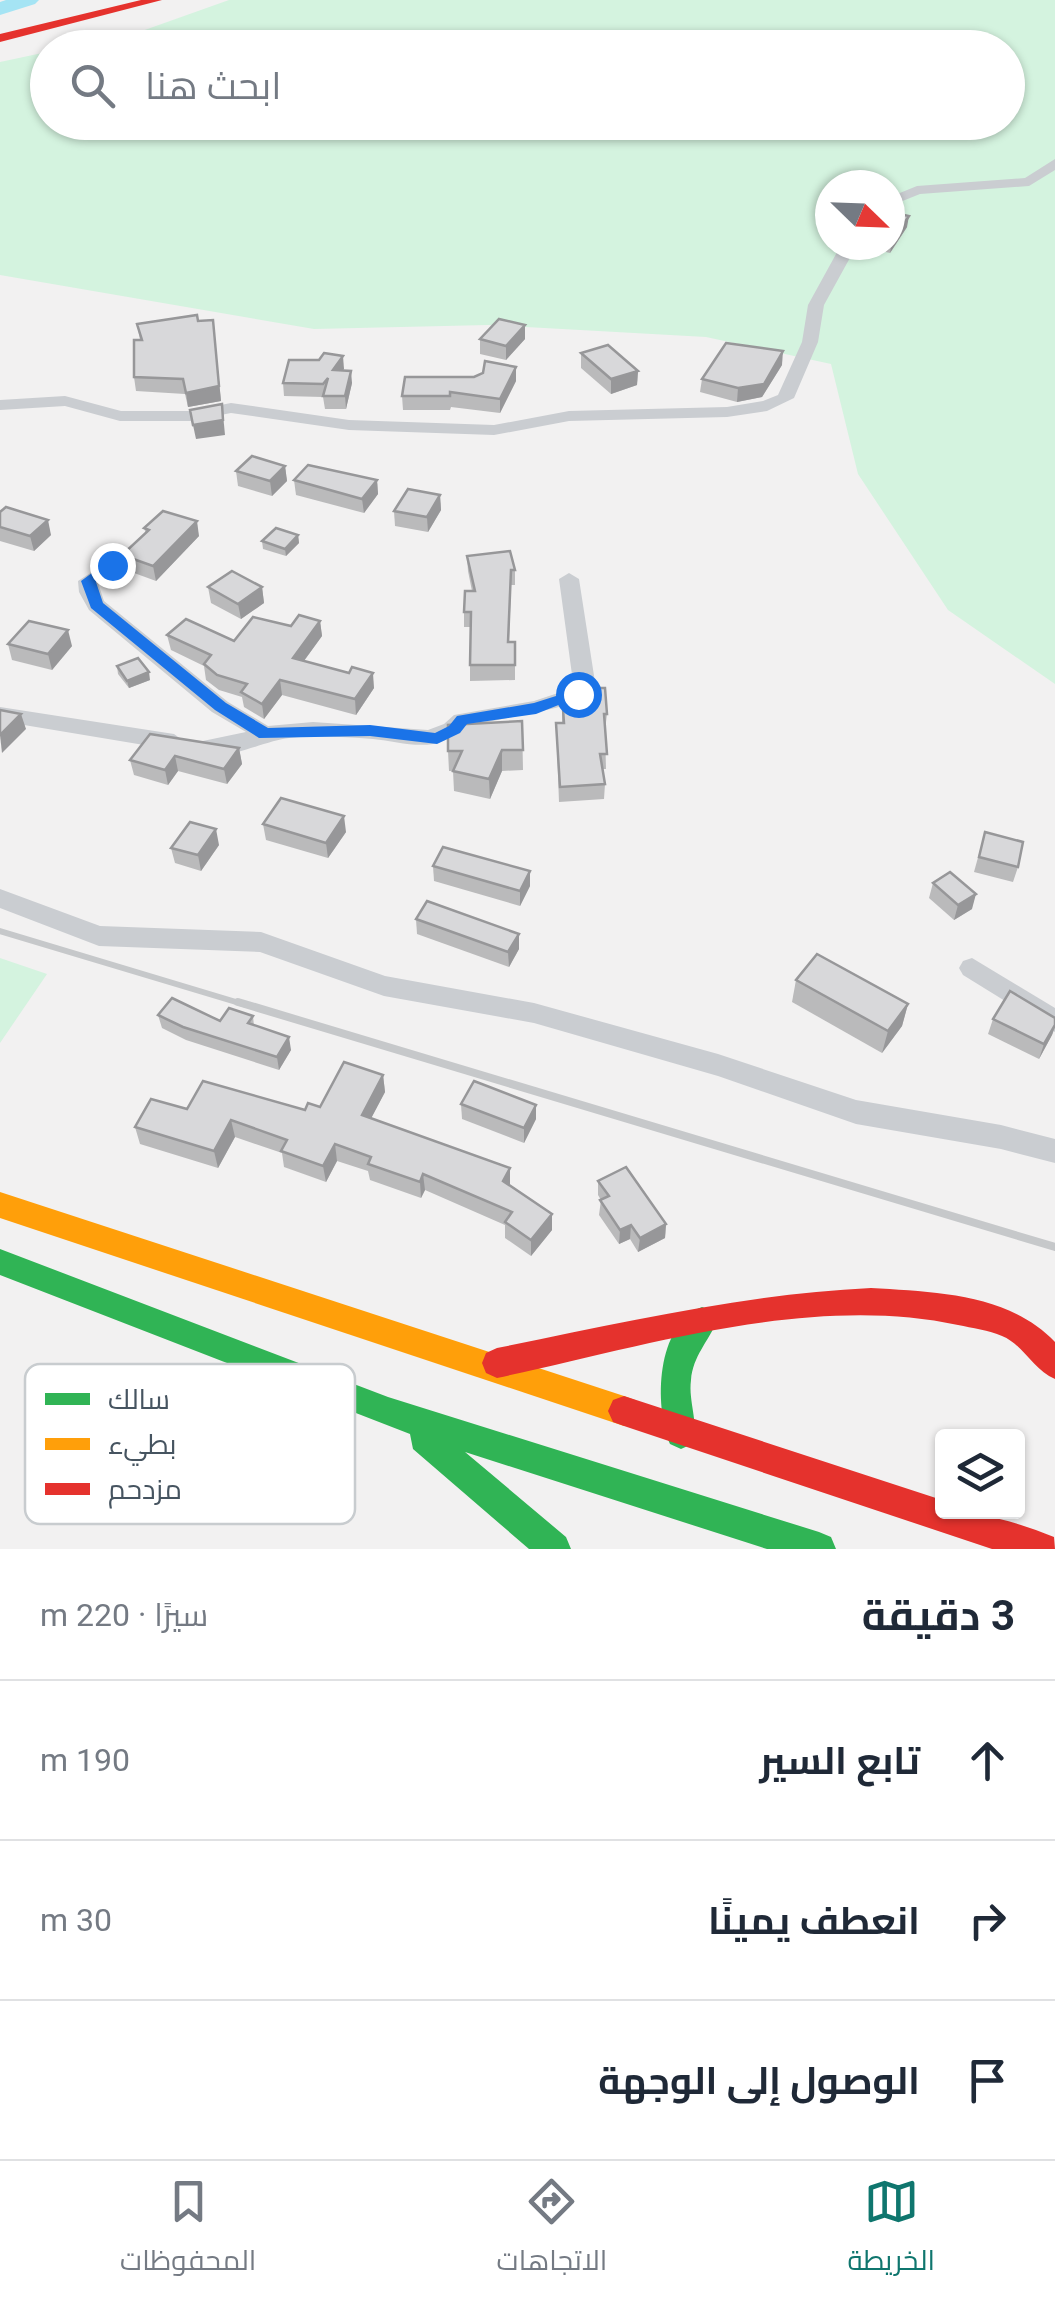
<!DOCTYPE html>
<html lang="ar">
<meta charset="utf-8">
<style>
:root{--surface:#fff;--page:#f6f6f7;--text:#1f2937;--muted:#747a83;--line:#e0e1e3;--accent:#0f766e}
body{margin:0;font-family:Roboto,Cairo,sans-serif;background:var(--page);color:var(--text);direction:rtl}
.controls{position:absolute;right:30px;bottom:30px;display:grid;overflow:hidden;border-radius:10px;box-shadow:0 2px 8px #0004}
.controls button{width:90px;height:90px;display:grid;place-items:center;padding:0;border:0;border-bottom:2px solid var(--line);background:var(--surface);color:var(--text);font:50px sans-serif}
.compass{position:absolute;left:815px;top:170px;width:90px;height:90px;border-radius:50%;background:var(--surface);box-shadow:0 2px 8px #0004;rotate:113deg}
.stop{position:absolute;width:30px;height:30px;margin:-22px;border:8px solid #1a73e8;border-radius:50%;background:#fff}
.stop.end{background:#1a73e8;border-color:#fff;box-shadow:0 2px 10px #0008}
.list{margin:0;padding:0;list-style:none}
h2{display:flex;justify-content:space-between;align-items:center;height:130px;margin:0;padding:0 40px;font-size:42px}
h2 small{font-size:32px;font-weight:400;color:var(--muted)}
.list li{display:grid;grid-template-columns:65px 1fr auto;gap:30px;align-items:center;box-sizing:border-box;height:160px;padding:0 40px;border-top:2px solid var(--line)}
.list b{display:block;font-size:38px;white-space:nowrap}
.list em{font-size:32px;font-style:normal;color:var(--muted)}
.icon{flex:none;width:55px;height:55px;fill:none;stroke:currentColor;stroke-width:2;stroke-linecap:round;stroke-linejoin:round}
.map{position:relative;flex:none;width:1055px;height:1549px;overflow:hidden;direction:ltr}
.search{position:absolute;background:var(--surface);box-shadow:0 2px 8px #0004;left:30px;right:30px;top:30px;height:110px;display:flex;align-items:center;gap:25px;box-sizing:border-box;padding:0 35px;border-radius:55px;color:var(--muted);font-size:38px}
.sheet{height:610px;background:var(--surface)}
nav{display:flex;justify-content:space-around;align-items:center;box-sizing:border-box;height:140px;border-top:2px solid var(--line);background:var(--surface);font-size:28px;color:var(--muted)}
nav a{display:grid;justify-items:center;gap:5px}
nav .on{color:var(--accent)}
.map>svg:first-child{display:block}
.green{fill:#d4f3df;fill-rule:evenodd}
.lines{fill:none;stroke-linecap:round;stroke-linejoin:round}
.river{fill:#a5e4f4;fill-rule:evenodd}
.street{fill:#cacdd1;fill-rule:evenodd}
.fast{fill:#30b455;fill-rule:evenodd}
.slow{fill:#ff9f0a;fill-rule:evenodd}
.jam{fill:#e5322d;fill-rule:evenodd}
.rail-far1{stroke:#c6c8ca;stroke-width:6}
.rail{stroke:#c6c8ca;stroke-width:8}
.wall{fill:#bababb}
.shaded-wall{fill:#979799}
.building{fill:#d8d8da;stroke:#979799;stroke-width:2.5}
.route{fill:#1a73e8}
.key{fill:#fff;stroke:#c8cccf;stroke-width:2.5}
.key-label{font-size:28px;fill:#465460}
</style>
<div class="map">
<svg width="1055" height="1549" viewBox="0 0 1055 1549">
<rect width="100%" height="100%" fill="#f2f1f1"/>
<!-- green -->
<g class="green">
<path d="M229 0H1055V684L948 610 858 474 831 364 706 337 488 325 314 329 0 275V62L47 52 48 122H1008V48L71 47 125 37ZM830 185H890V245H830Z"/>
<polygon points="0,958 47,974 0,1043"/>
</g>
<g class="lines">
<!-- river -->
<polygon class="river" points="6,0 39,0 35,4 0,15 0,2"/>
<!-- street -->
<g class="street">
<polygon points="1055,159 1055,170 1029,186 920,194 890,206 890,197 917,186 1025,178"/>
<polygon points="841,245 857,245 824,305 818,342 794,398 767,411 727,417 569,421 494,435 349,430 231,413 190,421 120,421 65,406 0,410 0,400 65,396 121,411 190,411 231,403 349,420 494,425 569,411 727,407 763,401 778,395 802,342 808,305"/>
<path d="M112 559 122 565 98 583 104 601 228 702 268 726 313 722 428 730 444 724 454 715 534 701 570 689 573 682 559 579 569 573 579 579 595 682 586 699C547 712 513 716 474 725 460 729 450 741 433 744 413 747 393 741 373 739 345 737 316 735 289 738 264 740 212 769 195 747L198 742 246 732 212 712 89 610 79 592 78 581Z"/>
<polygon points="0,707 174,734 185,742 174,750 0,721"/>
<polygon points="0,889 100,926 261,932 385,976 534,1003 718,1054 856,1100 1001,1125 1055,1139 1055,1163 1001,1149 856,1124 718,1076 534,1023 384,996 260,952 99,946 0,908"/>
<polygon points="972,958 1055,1008 1055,1032 963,975 959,968 963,961"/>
</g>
<!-- fast -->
<g class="fast">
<polygon points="0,1249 388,1397 819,1532 831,1537 836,1549 767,1549 465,1452 566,1537 571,1549 529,1549 413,1449 410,1434 0,1275"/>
<path d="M702 1307 713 1311 717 1321C708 1342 693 1356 691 1380 688 1402 700 1425 692 1444L681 1449 670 1444C654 1405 656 1325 702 1307Z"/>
</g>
<!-- slow -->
<polygon class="slow" points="0,1192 624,1396 635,1400 640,1411 635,1422 624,1426 0,1218"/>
<!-- jam -->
<g class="jam">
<polygon points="141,0 162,0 0,42 0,34"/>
<path d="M871 1288C935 1292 1008 1293 1055 1342V1379C1033 1370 1024 1345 1002 1336 989 1330 972 1328 958 1325 811 1293 641 1347 497 1378L486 1373 482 1363 486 1353 497 1348C622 1323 744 1294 871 1288Z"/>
<path d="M624 1396 942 1500V1512C982 1512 1017 1522 1054 1537L1055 1549H992L624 1426 613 1422 608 1411 613 1400Z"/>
</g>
<!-- rail-far1 -->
<polyline class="rail-far1" points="0,931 246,1005"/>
<!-- rail -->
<polyline class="rail" points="238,1002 1055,1247"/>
</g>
<!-- wall -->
<g class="wall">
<polygon points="890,212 907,227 890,253 870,248 870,245 890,245"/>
<polygon points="213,320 221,401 188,407 185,394 136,391 134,377 140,340 137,324"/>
<polygon points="480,339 525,339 506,360 480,354"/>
<polygon points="581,353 638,371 637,385 611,394 581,368"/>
<polygon points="343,356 343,371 352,383 346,409 325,409 323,397 284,396 283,383 319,360"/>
<polygon points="782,365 762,397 737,402 700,392 702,379"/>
<polygon points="516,381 500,413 451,407 450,410 403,410 402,396"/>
<polygon points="285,466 287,481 272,496 238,486 236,471"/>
<polygon points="294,480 377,480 378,494 364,513 296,495"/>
<polygon points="440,495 441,510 428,532 395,526 394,511"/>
<polygon points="0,512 51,535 34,551 0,541"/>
<polygon points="144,528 199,536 156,581 126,570 122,555 146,534"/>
<polygon points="298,535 299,543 286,556 263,549 262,541"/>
<polygon points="467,556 515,570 515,585 511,585 509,642 515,642 515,680 470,681 470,627 464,627 464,612 472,591 468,571"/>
<polygon points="208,587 262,587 264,603 241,619 211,603"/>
<polygon points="320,621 322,636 304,661 374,688 356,715 282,695 264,719 244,707 242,697 219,690 206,680 204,666 171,650 167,635 234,641 291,626"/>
<polygon points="8,644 72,646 52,670 12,660"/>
<polygon points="117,666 150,680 129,688 118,674"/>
<polygon points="562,695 607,714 605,730 606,769 603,769 605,784 604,799 559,802 556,723 562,723"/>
<polygon points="522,721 523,770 502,771 490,799 454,791 453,771 449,771 448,751"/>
<polygon points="239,748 242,764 227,784 178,771 168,785 134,775 130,760"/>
<polygon points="263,824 346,832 328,858 266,840"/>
<polygon points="985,832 1018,867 1013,882 974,872"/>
<polygon points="219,845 201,871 175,863 171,848"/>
<polygon points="433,866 530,871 530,886 520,906 434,881"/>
<polygon points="933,883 972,909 954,920 929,898"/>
<polygon points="416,919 519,949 509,967 417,934"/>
<polygon points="796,980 908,1004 902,1026 882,1053 792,1002"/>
<polygon points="158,1015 220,1021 253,1016 254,1026 291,1050 279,1070 186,1040 162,1028"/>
<polygon points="1055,1018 1055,1028 1052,1035 1039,1059 988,1034 993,1019"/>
<polygon points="383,1075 385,1092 371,1118 510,1185 552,1214 552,1230 531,1256 505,1238 505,1225 425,1190 421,1198 370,1180 368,1171 337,1161 326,1182 284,1167 282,1153 235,1137 218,1168 140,1144 135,1127 187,1109 305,1110 320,1107"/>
<polygon points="461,1104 536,1105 536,1119 524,1143 462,1119"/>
<polygon points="598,1181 666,1224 665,1238 638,1252 630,1239 619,1244 599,1215 601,1200 598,1195"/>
</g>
<!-- shaded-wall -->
<g class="shaded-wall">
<polygon points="909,216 907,227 890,253 892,241"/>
<polygon points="213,320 221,401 188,407 186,393"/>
<polygon points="525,325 525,339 506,360 506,346"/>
<polygon points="783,351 782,365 762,397 737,402 738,388"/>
<polygon points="343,356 344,369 334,383 333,370"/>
<polygon points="516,367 516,381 500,413 500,399"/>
<polygon points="351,371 352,383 346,409 345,396"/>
<polygon points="638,371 637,385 611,394 611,379"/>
<polygon points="222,404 225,435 196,439 193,425"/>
<polygon points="285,466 287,481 272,496 270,481"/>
<polygon points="377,480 378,494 364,513 362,499"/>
<polygon points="440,495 441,510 428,532 427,517"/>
<polygon points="48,520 51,535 34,551 30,536"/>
<polygon points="197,521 199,536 156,581 153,566"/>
<polygon points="298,535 299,543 286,556 285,549"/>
<polygon points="262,587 264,603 241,619 238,604"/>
<polygon points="320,621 322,636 295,673 293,658"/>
<polygon points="68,630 72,646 52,670 48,654"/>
<polygon points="149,672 150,680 129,688 127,681"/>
<polygon points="373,673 374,688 356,715 355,699"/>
<polygon points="280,680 282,695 264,719 262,704"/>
<polygon points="21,714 26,729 2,753 0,735"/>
<polygon points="239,748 242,764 227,784 224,769"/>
<polygon points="502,750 502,771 490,799 489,779"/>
<polygon points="175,756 178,771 168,785 165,770"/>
<polygon points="344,816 346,832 328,858 326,843"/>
<polygon points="216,829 219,845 201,871 198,855"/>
<polygon points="530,871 530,886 520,906 520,891"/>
<polygon points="976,894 972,909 954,920 958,905"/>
<polygon points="519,934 519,949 509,967 508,952"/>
<polygon points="908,1004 902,1026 882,1053 888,1031"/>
<polygon points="1055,1025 1052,1035 1039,1059 1044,1044"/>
<polygon points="289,1037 291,1050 279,1070 277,1057"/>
<polygon points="383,1075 385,1092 364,1132 362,1115"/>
<polygon points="536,1105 536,1119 524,1143 524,1128"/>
<polygon points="231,1120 235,1137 218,1168 214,1151"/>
<polygon points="335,1144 337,1161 326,1182 323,1166"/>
<polygon points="510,1168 510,1184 503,1197 503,1181"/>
<polygon points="423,1174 425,1190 421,1198 420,1182"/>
<polygon points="552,1214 552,1230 531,1256 531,1240"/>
<polygon points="666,1224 665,1238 638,1252 640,1238"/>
<polygon points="631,1225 630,1239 619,1244 620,1230"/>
</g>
<!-- building -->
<g class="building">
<polygon points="890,212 909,216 892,241 890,241"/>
<polygon points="197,315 198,321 213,320 219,386 186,393 183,379 134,377 134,340 142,340 137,324"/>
<polygon points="499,319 525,325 506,346 480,339"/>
<polygon points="726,343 783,351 764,384 738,388 702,379"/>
<polygon points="608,345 638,371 611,379 581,353"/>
<polygon points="324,353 343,356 333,370 351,371 345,396 323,396 328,378 323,384 283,383 289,360 319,360"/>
<polygon points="485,361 516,367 500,399 450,392 450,396 402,396 405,377 474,377 483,373"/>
<polygon points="222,404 223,420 193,425 190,410"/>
<polygon points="252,456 285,466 270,481 236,471"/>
<polygon points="308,465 377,480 362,499 294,480"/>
<polygon points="408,489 440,495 427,517 394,511"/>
<polygon points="6,507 48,520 30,536 0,527 0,512"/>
<polygon points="163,511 197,521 153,566 122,555 149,530 144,528"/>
<polygon points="276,528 298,535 285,549 262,541"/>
<polygon points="510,551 515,570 511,570 508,642 515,642 515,665 470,665 471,612 464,612 465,591 475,591 467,556"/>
<polygon points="232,571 262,587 238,604 208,587"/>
<polygon points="299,615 320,621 293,658 349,673 352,667 373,673 355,699 280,680 262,704 241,692 247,684 217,675 204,664 211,655 167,635 186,619 234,641 253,617 291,626"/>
<polygon points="29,621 68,630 48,654 8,644"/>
<polygon points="138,658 149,672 127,681 117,666"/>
<polygon points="585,688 605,688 607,714 604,714 607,754 600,754 605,784 560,787 556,723 564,723 562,695"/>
<polygon points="0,710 21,714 0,735"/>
<polygon points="522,721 523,750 502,750 489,779 453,771 462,751 448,751 448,725"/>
<polygon points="150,734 239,748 224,769 175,756 165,770 130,760"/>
<polygon points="281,798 344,816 326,843 263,824"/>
<polygon points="190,822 216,829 198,855 171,848"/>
<polygon points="985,832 1023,842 1018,867 979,857"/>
<polygon points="443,847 530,871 520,891 433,866"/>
<polygon points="950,872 976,894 958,905 933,883"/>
<polygon points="427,901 519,934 508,952 416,919"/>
<polygon points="817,954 908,1004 888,1031 796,980"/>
<polygon points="1010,991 1055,1018 1055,1025 1044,1044 993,1019"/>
<polygon points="172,998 220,1021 229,1008 253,1016 248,1023 289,1037 277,1057 183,1027 158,1015"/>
<polygon points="344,1062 383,1075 362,1115 510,1168 503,1181 552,1214 531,1240 505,1222 512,1212 423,1174 420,1182 368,1164 371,1157 335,1144 323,1166 281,1151 287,1140 231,1120 214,1151 135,1127 151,1099 187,1109 203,1081 305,1110 308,1103 320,1107"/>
<polygon points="474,1081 536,1105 524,1128 461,1104"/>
<polygon points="626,1167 666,1224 640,1238 631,1225 620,1230 600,1200 609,1196 598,1181"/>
</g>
<!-- route -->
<polygon class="route" points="107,562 119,565 96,582 103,603 226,703 268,728 370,725 435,733 449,726 457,716 534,703 578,689 586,694 536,714 467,724 460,733 437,744 370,736 259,738 215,710 91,608 81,581"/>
<!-- legend -->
<rect x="25" y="1364" width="330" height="160" rx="15" class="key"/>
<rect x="45" y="1393" width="45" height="12" fill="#30b455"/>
<rect x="45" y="1438" width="45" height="12" fill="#ff9f0a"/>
<rect x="45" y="1483" width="45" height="12" fill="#e5322d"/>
<g class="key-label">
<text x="108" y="1409">سالك</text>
<text x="108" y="1454">بطيء</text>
<text x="108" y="1499">مزدحم</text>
</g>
</svg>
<div class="controls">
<button><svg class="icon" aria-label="layers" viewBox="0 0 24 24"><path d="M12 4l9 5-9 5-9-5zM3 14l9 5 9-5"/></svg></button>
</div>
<svg class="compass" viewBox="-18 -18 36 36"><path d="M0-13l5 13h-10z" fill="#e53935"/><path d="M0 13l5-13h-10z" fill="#747a83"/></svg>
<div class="stop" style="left:578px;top:694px"></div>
<div class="stop end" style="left:112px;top:565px"></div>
<div class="search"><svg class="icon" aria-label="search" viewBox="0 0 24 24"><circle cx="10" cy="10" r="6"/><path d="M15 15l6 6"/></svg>ابحث هنا</div>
</div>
<section class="sheet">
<h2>3 دقيقة<small>سيرًا · 220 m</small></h2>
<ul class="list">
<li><svg class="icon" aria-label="ahead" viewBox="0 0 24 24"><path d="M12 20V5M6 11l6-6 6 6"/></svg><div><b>تابع السير</b></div><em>190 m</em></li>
<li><svg class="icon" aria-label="right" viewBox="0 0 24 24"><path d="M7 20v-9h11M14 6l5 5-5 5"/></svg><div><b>انعطف يمينًا</b></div><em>30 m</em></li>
<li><svg class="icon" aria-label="arrive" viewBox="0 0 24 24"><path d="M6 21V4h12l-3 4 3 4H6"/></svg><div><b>الوصول إلى الوجهة</b></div></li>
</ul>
</section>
<nav>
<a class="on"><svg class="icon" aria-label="map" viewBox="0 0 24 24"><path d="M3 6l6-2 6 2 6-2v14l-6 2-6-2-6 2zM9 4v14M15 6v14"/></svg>الخريطة</a>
<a><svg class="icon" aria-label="directions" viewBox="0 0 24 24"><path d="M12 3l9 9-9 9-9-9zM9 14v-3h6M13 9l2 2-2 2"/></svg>الاتجاهات</a>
<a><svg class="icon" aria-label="saved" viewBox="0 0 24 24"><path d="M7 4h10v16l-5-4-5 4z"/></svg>المحفوظات</a>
</nav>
